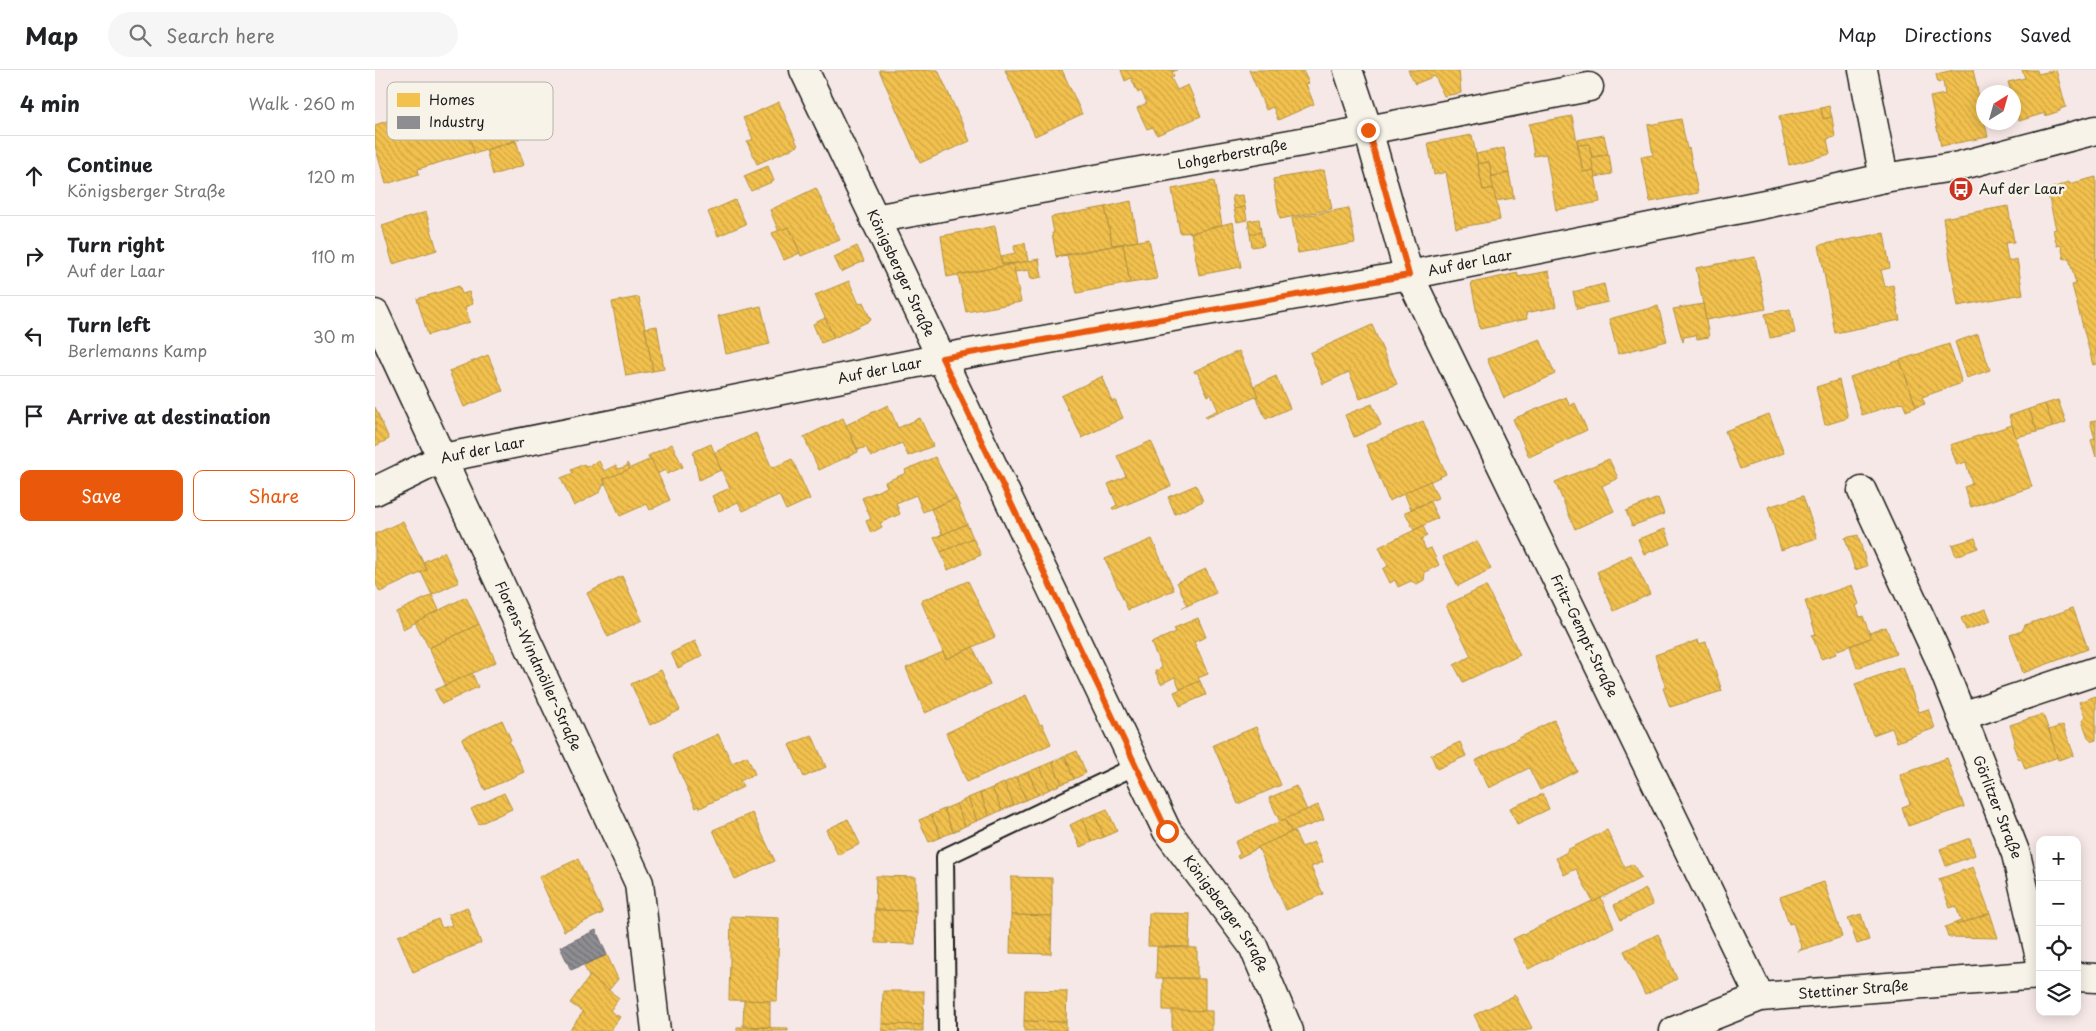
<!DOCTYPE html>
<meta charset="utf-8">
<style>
:root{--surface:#fff;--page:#f6f6f6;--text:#202124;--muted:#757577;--line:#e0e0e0;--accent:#ea580c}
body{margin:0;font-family:"Playpen Sans",sans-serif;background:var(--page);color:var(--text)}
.controls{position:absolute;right:15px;bottom:15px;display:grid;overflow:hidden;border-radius:10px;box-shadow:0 2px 12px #0003}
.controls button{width:45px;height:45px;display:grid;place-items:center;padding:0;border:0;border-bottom:1px solid var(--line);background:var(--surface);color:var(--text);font:25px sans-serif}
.compass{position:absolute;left:1601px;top:15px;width:45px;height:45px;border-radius:50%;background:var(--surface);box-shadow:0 2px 12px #0003;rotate:37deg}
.stop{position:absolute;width:15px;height:15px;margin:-11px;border:4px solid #ea580c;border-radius:50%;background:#fff}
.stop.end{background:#ea580c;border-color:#fff;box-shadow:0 1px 5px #0008}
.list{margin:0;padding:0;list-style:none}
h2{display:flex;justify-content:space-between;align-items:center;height:65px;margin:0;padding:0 20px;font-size:21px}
h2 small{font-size:16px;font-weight:400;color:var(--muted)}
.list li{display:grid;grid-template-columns:32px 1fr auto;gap:15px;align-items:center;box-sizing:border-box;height:80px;padding:0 20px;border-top:1px solid var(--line)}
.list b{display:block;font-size:19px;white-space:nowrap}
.list p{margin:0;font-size:16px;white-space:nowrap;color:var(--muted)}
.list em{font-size:16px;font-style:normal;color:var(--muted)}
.actions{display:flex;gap:10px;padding:15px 20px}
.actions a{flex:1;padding:11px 0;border:1px solid var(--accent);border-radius:10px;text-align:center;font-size:18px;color:var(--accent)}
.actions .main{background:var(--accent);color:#fff}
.icon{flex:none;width:28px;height:28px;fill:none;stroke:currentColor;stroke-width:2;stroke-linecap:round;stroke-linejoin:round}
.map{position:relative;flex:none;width:1721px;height:961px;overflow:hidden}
header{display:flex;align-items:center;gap:30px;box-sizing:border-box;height:70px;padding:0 25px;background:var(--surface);border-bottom:1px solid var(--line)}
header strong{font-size:24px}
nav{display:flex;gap:28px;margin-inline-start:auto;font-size:18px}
.search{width:350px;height:45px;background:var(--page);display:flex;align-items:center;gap:12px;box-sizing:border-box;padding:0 18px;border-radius:28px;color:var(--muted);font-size:19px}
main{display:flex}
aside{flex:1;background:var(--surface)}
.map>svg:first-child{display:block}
.homes{fill:url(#homes-back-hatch);stroke:#b2903f}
.industry{fill:url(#industry-back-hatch);stroke:#6b6b6f}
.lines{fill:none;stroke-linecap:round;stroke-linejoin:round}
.lane-casing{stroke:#1c1c1c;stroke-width:20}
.street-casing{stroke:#1c1c1c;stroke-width:31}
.lane{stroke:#f7f3e8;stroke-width:16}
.street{stroke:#f7f3e8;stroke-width:28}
.route{stroke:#ea580c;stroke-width:6}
.labels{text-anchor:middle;stroke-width:5;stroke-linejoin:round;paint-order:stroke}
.street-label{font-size:14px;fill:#1c1c1c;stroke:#f7f3e8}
.poi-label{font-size:14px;fill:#1c1c1c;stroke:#f7f3e8;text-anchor:start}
.key{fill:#f7f3e8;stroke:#b5b2ab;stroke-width:1}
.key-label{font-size:14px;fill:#1c1c1c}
</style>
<header>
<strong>Map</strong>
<div class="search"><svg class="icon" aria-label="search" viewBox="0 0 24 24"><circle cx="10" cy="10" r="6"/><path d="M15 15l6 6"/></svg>Search here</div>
<nav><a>Map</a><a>Directions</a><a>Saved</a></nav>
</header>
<main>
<aside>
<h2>4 min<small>Walk · 260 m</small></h2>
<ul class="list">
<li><svg class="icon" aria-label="ahead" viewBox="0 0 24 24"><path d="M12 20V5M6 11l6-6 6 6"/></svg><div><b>Continue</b><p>Königsberger Straße</p></div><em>120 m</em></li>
<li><svg class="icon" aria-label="right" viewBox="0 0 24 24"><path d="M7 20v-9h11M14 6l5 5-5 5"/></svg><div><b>Turn right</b><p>Auf der Laar</p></div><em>110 m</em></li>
<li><svg class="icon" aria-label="left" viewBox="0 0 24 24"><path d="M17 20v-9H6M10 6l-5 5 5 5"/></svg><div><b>Turn left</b><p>Berlemanns Kamp</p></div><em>30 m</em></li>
<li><svg class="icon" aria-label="arrive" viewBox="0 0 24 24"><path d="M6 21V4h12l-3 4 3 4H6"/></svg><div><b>Arrive at destination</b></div></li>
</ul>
<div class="actions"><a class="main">Save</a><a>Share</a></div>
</aside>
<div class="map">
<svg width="1721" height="961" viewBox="0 0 1721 961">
<defs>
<pattern id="homes-back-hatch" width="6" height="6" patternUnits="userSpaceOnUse" patternTransform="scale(1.25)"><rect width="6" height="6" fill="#f2c14e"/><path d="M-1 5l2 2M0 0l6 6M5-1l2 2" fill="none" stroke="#cfa544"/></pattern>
<pattern id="industry-back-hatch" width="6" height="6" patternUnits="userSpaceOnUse" patternTransform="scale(1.25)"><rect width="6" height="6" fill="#8d8d92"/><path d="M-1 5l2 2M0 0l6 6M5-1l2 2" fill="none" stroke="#727276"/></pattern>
</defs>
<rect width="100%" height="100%" fill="#f6e8e6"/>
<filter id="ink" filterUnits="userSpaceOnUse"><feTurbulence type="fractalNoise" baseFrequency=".02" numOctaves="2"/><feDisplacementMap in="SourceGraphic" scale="10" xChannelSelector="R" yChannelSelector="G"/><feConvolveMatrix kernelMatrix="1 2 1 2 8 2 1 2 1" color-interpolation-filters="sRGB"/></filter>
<g filter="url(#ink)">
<!-- homes -->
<g class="homes">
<polygon points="504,0 563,0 595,71 545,93"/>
<polygon points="630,0 687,0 707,44 660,66"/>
<polygon points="746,0 802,0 797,2 799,6 796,8 802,20 813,15 826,46 782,65 778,57 772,59 762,38 772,33 766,21 763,23 756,8 750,11"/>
<polygon points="874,0 924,0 925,2 928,1 934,13 931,14 939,34 903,50 898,37 891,40"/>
<polygon points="1033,0 1084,0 1086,23 1069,26 1060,6 1040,14"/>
<polygon points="1579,0 1598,0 1613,67 1566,76 1555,27 1570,24 1568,11 1563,13 1561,4"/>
<polygon points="1647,0 1662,0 1663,4 1681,0 1691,37 1685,39 1685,41 1670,46 1670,43 1644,51 1638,31 1638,22 1636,22 1633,12 1650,8"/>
<polygon points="122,16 144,69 99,84 84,36 97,32 101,33 104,24"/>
<polygon points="404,32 423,76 382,94 372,72 378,69 368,48"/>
<polygon points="1454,36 1457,47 1448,49 1446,38"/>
<polygon points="1446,38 1448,49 1457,47 1460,67 1452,69 1455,84 1414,95 1404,46"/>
<polygon points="62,41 68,59 90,52 99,82 43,99 44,104 11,114 0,76 0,55 27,46 27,48"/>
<polygon points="1197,46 1208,102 1219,100 1225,132 1181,140 1171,84 1159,86 1154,54"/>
<polygon points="1306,49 1312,79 1314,78 1323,123 1275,132 1266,87 1278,85 1273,55"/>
<polygon points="1097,65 1108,120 1119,118 1125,150 1081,158 1071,102 1059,105 1053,73"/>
<polygon points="1229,65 1233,84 1217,87 1214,74 1203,75 1202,70"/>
<polygon points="141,71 149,95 118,105 111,80"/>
<polygon points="1214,74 1219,100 1208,102 1203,75"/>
<polygon points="1129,78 1134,103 1117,106 1114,92 1103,94 1101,84"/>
<polygon points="1234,84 1237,104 1220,107 1216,88"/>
<polygon points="1114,92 1119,118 1108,120 1103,94"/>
<polygon points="393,96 399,111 376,121 369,106"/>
<polygon points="949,100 957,139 905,149 898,109"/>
<polygon points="1134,103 1139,128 1121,131 1116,107"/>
<polygon points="1721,107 1721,294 1718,295 1697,215 1701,214 1694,188 1689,189 1686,175 1682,176 1678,160 1681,159 1672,120 1694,112 1694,114"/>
<polygon points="839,111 847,155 823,162 805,163 797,119"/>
<polygon points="441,118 465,170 426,186 414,157 404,162 395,140"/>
<polygon points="868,125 870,137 859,139 857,126"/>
<polygon points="360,130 371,154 343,166 333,142"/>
<polygon points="756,131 763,171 737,175 730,137"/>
<polygon points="1633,136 1639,172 1630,173 1633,191 1642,189 1648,224 1583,236 1568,148"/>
<polygon points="730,137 737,175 748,174 681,186 677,163 679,163 676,147"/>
<polygon points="870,137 872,150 862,152 859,139"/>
<polygon points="974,138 980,173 923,183 917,148"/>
<polygon points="51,142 62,180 18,194 7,156"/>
<polygon points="884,149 886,162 875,164 873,151"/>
<polygon points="858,152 866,197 824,205 816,163"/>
<polygon points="620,156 627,194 638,192 638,194 572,207 566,166"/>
<polygon points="414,157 425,183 409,190 397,163"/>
<polygon points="886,162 889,175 877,177 875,164"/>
<polygon points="1509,163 1515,198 1506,200 1510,217 1518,215 1525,250 1460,263 1444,175"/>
<polygon points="774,169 782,209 755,213 748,174"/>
<polygon points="650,173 653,192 627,194 626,186 640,183 639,175"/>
<polygon points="748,174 755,213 702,223 692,185 681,187"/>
<polygon points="482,176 489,191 466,202 459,187"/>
<polygon points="1380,187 1391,239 1331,250 1321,198"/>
<polygon points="664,189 667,207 656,209 654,200 640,202 638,194"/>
<polygon points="638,194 646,232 591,242 583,205"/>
<polygon points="1174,201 1181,237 1151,243 1152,249 1105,259 1096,213 1143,203 1143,207"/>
<polygon points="474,211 484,234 488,232 496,250 459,268 440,225"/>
<polygon points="1229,214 1233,232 1202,239 1198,222"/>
<polygon points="84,216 87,224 94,222 98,234 90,237 95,252 53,265 42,229"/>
<polygon points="264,227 278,301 251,306 237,232"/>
<polygon points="1328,234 1334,267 1322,269 1321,265 1309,267 1308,272 1298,239"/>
<polygon points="386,236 395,274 351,284 343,246"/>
<polygon points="1283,236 1292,271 1243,284 1234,249"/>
<polygon points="1415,239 1420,263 1395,268 1390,244"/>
<polygon points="450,248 459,268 446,273 438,254"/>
<polygon points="997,255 1022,314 985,329 974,302 948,314 935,283"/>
<polygon points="282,256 289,299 278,301 270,258"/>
<polygon points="1603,264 1615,300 1592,308 1580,272"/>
<polygon points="1165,269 1180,304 1129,328 1112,289"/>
<polygon points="1574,274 1587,313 1547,327 1550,334 1541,337 1525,290"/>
<polygon points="864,281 883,326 831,348 830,346 843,340 836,324 833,326 822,302 820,303 819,301"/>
<polygon points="113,285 128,321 89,337 74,301"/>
<polygon points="1525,290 1541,337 1531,341 1528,332 1487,345 1475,307"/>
<polygon points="728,306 727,308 737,332 740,330 748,348 706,368 707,367 686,326"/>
<polygon points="901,306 915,338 891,349 881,327 883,326 879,316"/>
<polygon points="1464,310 1473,348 1450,355 1441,317"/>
<polygon points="1191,327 1195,336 1200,333 1212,360 1154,387 1138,349"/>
<polygon points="1683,330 1691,352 1678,357 1670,334"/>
<polygon points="997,334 1006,355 979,367 970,345"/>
<polygon points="1670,334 1678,357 1662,362 1654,339"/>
<polygon points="513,335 523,358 545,348 558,376 533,386 527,373 496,387 491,377 483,380 471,355"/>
<polygon points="0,337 14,369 0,376"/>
<polygon points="1654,339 1662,362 1641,367 1634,346"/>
<polygon points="1394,344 1409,383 1365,399 1350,361"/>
<polygon points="468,348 483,382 444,400 429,367"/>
<polygon points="1721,350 1721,387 1716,370 1720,369 1715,351"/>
<polygon points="1048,351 1071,404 1014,431 991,375"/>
<polygon points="1637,355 1657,417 1596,437 1589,417 1597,414 1591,392 1582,395 1575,375"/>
<polygon points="381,363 397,398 417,389 435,429 411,440 404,425 368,441 363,432 344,441 337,426 355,418 338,383"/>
<polygon points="776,371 796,416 738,440 737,438 742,435 733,414 751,406 742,386"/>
<polygon points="297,374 308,397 292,404 290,400 282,404 273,386"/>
<polygon points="336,374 346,400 324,410 318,382"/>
<polygon points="560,387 581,428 548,442 541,425 521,433 525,444 505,453 507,457 496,463 491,451 496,449 487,428 512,417 510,412 531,403 530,400"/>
<polygon points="276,389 295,430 275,440 272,434 245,446 228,408 230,409"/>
<polygon points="1234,389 1243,408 1227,416 1239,441 1200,459 1180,412"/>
<polygon points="224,391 229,401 241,395 243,399 252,396 252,393 255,399 230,409 228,408 230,414 228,415 225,422 199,436 186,408 198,403 196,400 209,394 211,397"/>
<polygon points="1055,411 1063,428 1036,439 1029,423"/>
<polygon points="821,415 828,431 800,444 793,427"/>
<polygon points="1428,426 1442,468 1406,480 1393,437"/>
<polygon points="581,428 592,454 559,468 567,464 556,439"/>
<polygon points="1283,428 1289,444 1257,456 1251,441"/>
<polygon points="1055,432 1063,448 1039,460 1030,442"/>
<polygon points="28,451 52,500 5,522 0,512 0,464"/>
<polygon points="592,454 598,468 566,482 559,468"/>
<polygon points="1048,456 1052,466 1046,469 1051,480 1056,478 1064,495 1050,502 1049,510 1042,514 1036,511 1023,517 1020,510 1015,513 1008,499 1013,496 1004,477"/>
<polygon points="1290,459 1296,474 1269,484 1263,469"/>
<polygon points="1483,465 1492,496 1480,500 1470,468"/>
<polygon points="598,468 606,485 573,500 566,482"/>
<polygon points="1600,468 1603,478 1581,486 1577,475"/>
<polygon points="777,469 799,520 753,540 730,489"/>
<polygon points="1102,471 1116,499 1083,516 1068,487"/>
<polygon points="69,482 84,512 57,525 46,502 52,500 48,492"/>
<polygon points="1256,485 1275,524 1239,541 1222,502"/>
<polygon points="831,499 841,523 807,538 812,535 802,512"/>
<polygon points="247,506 267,550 233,567 212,523"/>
<polygon points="593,511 620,567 571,589 546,531"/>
<polygon points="1477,515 1484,534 1481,536 1485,547 1488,546 1496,568 1460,581 1461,584 1446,589 1437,565 1441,564 1430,531"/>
<polygon points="1111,516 1145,585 1088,612 1079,595 1096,586 1071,535"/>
<polygon points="57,525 64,540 28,559 21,542"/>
<polygon points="91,527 104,554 54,578 40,552"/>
<polygon points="1698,538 1713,579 1648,603 1635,565 1647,561 1650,555"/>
<polygon points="1611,539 1616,551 1591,560 1586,548"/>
<polygon points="823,548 831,567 819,572 833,604 823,608 825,611 805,619 800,607 786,614 780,601 787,598 776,573 801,562 799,558"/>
<polygon points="104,554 121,592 71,616 54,578"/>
<polygon points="1511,557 1521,584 1482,598 1475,576 1496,568 1494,563"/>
<polygon points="1323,570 1324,574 1331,572 1347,621 1295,637 1288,618 1291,618 1280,585"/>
<polygon points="320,571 327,586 303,598 296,583"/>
<polygon points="598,577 615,615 550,643 531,598 568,582 571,589"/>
<polygon points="1528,597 1544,642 1553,639 1560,658 1522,672 1517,658 1498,665 1480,614"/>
<polygon points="286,600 305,640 275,655 256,614"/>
<polygon points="97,603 103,617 67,634 60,620"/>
<polygon points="825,611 831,625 805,636 799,622"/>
<polygon points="651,625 665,655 667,654 676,674 592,712 571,663"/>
<polygon points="1721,626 1721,670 1717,671 1713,667 1707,651 1710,647 1704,632"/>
<polygon points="1668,644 1683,687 1650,699 1647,690 1643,688 1638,675 1640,671 1635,655"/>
<polygon points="127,650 136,670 134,671 149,702 110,720 87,669"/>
<polygon points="1179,650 1202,701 1165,720 1154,698 1114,718 1100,691"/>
<polygon points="1688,655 1699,685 1683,690 1674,660"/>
<polygon points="881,657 906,715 863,734 838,675"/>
<polygon points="343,664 357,693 372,686 380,704 365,711 368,717 325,738 324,736 321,738 297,685"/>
<polygon points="437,665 451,697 429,707 414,675"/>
<polygon points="1085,672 1091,686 1062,699 1056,685"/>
<polygon points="702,681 711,703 699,709 690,686"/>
<polygon points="690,686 699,709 687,714 677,692"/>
<polygon points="1572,688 1589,737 1533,756 1527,737 1535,734 1525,705"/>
<polygon points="677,692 687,714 675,719 665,697"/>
<polygon points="665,697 675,719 663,725 653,702"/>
<polygon points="653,702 663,725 651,730 641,707"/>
<polygon points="641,707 651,730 639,735 629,713"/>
<polygon points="629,713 639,735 627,740 617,718"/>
<polygon points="921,716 932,740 905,752 894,728"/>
<polygon points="617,718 627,740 614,746 605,723"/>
<polygon points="129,723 137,739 104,754 96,739"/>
<polygon points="605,723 614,746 602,751 593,728"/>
<polygon points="1168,724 1174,739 1142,754 1135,738"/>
<polygon points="593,728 602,751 590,756 581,734"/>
<polygon points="581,734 590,756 578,762 569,739"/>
<polygon points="943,735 949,750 916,762 910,749"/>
<polygon points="569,739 578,762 566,767 556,745"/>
<polygon points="732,739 742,761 729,767 720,744"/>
<polygon points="377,743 400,791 360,809 338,760"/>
<polygon points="720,744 729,767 717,772 707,749"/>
<polygon points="556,745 566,767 554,772 544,750"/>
<polygon points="473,749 485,774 463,785 451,760"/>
<polygon points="707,749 717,772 705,777 695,755"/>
<polygon points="910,749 916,762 863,788 862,786 865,784 860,772"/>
<polygon points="1232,760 1250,798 1258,794 1266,808 1218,832 1201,799 1189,805 1181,788 1192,782 1192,780"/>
<polygon points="919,761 927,777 939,772 948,792 936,797 948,824 911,840 883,777"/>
<polygon points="1595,768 1600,785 1571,796 1565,779"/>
<polygon points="203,789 228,843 189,861 164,807"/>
<polygon points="1598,797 1615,843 1581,855 1580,853 1586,851 1581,836 1575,838 1564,809"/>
<polygon points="501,806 541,807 541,841 500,840"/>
<polygon points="636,807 677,808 677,846 636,845"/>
<polygon points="1449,812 1467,867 1423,881 1427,879 1418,853 1414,854 1405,827"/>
<polygon points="1271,819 1278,835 1246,850 1239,835"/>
<polygon points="1226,828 1239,857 1153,899 1138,869 1217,831 1218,832"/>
<polygon points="92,837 106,873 38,902 23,866 63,849 67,858 77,855 73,845"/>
<polygon points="500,840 541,841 540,874 500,873"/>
<polygon points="774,843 815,844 814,877 773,876"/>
<polygon points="1615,843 1623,868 1573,867 1570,857 1580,853 1581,855"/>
<polygon points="1486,844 1494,870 1482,874 1473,848"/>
<polygon points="636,845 677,846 676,884 635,883"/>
<polygon points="356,846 404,848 402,931 354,930"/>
<polygon points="1283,864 1302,909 1270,925 1249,881"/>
<polygon points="782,877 822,878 822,908 781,908"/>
<polygon points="232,885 243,909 234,920 214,907 209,895"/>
<polygon points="215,906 244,928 235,941 245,947 235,961 194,961 208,942 195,933"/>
<polygon points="788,908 830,909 830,941 788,940"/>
<polygon points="650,920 692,921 691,952 649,951"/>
<polygon points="508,921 549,921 548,955 507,954"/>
<polygon points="1140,925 1157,958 1151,961 1107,961 1099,945"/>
<polygon points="369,930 395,931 395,957 368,956"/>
<polygon points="797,940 837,941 837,961 797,961"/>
<polygon points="649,951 691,952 691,961 649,961"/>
<polygon points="507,954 548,955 548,961 507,961"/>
<polygon points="362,957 413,958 413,961 362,961"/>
</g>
<!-- industry -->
<polygon class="industry" points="221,860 232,885 196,900 185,877"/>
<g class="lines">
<defs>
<polyline id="lane" points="572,961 570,787 761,696"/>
<g id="street">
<path id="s1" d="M429 0 792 761 878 876 914 961"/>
<path id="s2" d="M973 0 993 60 1034 205 1385 927"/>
<polyline points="1488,0 1509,108"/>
<path id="s3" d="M499 149 993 60 1214 17"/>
<path id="s4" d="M0 244 264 813 281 961"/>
<path id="s5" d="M0 421 68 388 567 288 1034 205 1395 133 1509 108 1584 96 1721 60"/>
<path id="s6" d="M1487 421 1564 588 1641 784 1665 888"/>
<polyline points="1587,646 1721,601"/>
<polyline points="1702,907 1721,908"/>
<path id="s7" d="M1299 961 1385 927 1665 905"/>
</g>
</defs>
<!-- lane casing -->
<use href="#lane" class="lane-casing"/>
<!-- street casing -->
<use href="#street" class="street-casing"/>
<!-- lane -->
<use href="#lane" class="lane"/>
<!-- street -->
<use href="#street" class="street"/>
</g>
</g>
<g class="lines" filter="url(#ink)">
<!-- route -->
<polyline class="route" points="792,761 567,288 1034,205 993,60"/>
</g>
<!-- icons -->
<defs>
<symbol id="bus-disc" viewBox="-11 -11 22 22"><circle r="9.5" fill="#c8321e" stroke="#f7f3e8"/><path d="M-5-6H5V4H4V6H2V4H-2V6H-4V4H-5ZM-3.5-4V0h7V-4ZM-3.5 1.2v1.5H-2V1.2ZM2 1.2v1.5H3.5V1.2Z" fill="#fff"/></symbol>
</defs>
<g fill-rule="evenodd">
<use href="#bus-disc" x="1572" y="105" width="28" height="28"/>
</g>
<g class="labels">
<!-- street labels -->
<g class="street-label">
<text dy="5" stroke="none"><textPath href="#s3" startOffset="364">Lohgerberstraße</textPath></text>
<text dy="5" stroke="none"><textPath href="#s5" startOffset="1121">Auf der Laar</textPath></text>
<text dy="5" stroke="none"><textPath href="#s1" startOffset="225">Königsberger Straße</textPath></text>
<text dy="5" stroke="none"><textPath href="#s5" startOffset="521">Auf der Laar</textPath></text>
<text dy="5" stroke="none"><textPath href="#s5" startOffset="116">Auf der Laar</textPath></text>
<text dy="5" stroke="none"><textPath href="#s2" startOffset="615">Fritz-Gempt-Straße</textPath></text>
<text dy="5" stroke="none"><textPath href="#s4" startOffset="388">Florens-Windmöller-Straße</textPath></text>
<text dy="5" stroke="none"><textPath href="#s6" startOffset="344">Görlitzer Straße</textPath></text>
<text dy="5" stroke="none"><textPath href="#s1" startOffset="945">Königsberger Straße</textPath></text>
<text dy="5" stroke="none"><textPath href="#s7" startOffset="186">Stettiner Straße</textPath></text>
</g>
<!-- poi labels -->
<g class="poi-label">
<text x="1604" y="124">Auf der Laar</text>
</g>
</g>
<!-- legend -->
<rect x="12" y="12" width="166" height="58" rx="8" class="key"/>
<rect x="22" y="23" width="23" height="14" fill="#f2c14e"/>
<rect x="22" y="46" width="23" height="13" fill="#8d8d92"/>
<g class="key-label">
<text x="54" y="35">Homes</text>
<text x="54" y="57">Industry</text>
</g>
</svg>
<div class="controls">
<button>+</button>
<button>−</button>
<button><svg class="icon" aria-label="locate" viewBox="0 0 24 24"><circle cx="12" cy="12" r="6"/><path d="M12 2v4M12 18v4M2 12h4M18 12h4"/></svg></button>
<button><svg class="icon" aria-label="layers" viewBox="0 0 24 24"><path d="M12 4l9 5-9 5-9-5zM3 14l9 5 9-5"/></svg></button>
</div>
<svg class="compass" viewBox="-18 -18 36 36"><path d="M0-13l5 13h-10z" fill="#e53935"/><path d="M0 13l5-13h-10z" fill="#757577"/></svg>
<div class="stop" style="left:792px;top:761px"></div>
<div class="stop end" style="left:993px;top:60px"></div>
</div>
</main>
